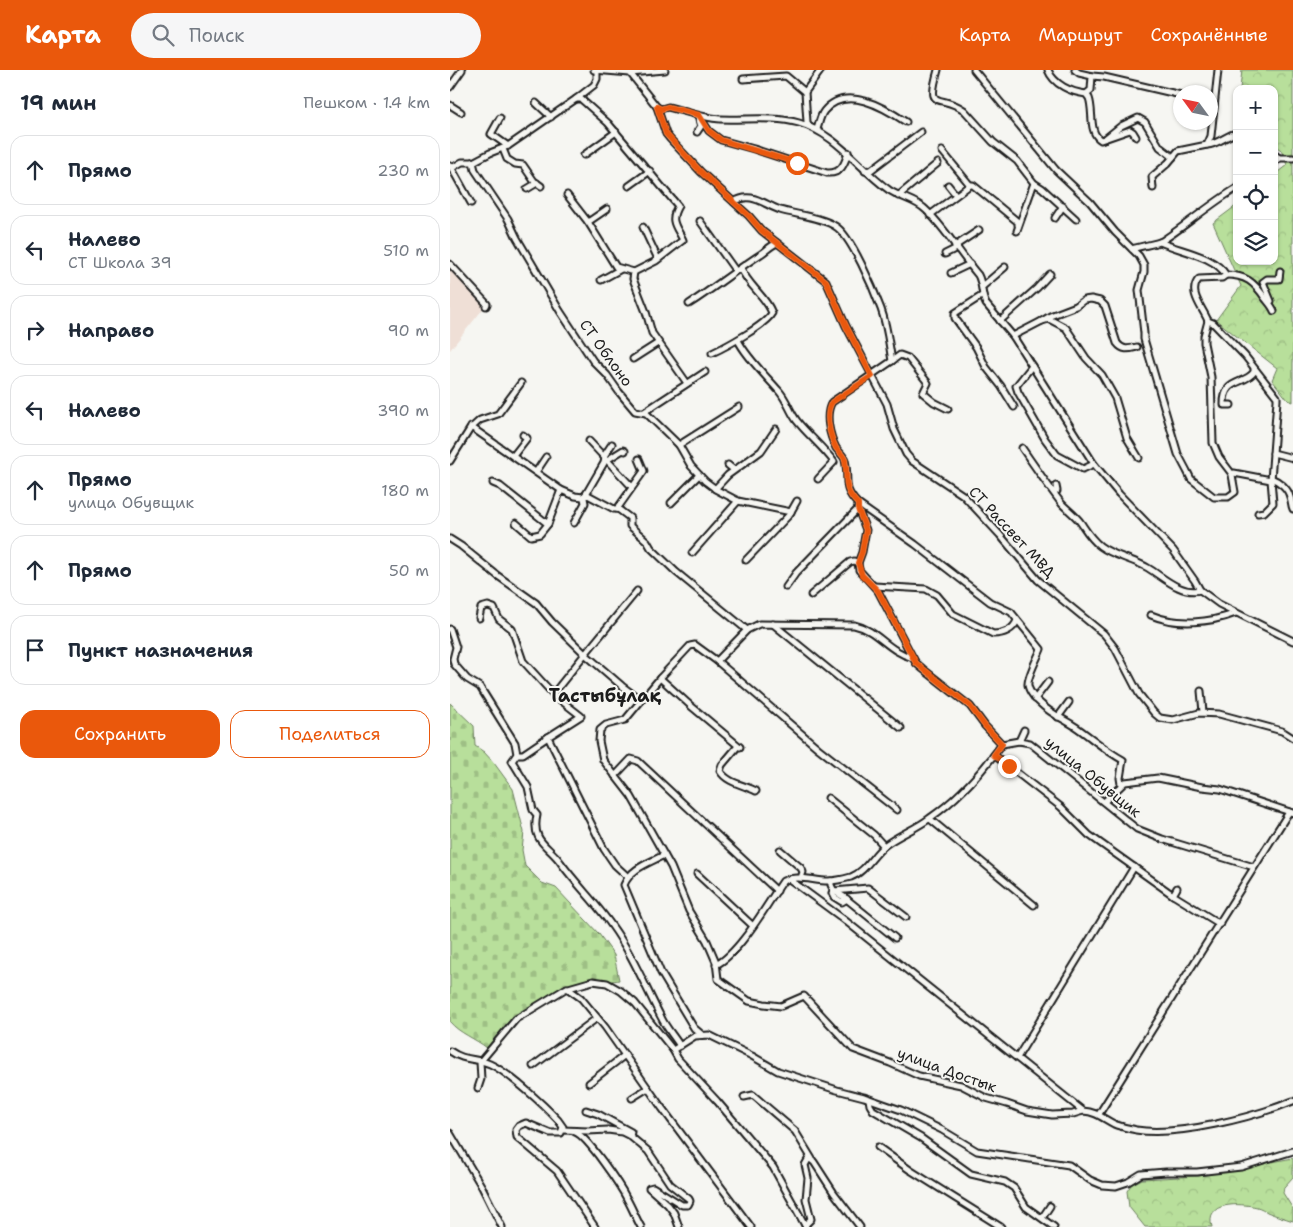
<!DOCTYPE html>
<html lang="ru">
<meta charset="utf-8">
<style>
:root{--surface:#fff;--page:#f6f6f7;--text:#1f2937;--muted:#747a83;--line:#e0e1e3;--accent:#ea580c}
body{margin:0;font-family:"Shantell Sans",sans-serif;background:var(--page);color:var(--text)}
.controls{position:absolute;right:15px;top:15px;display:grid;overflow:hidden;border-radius:10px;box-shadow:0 1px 4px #0004}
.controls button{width:45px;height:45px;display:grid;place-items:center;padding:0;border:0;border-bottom:1px solid var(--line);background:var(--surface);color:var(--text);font:25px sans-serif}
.compass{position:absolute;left:723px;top:15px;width:45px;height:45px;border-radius:50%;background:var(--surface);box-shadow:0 1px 4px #0004;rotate:303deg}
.stop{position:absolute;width:15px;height:15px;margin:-11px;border:4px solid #ea580c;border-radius:50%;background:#fff}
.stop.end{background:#ea580c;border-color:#fff;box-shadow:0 1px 5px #0008}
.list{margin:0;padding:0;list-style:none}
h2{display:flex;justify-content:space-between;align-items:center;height:65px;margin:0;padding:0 20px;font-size:21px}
h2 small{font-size:16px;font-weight:400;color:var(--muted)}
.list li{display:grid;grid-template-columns:32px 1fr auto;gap:15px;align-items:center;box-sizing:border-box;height:70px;margin:0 10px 10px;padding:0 10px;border:1px solid var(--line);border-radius:15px}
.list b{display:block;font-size:19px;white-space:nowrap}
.list p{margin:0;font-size:16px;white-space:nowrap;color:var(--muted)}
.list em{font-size:16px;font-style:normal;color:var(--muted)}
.actions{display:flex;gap:10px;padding:15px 20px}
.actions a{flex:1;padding:11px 0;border:1px solid var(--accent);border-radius:15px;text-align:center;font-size:18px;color:var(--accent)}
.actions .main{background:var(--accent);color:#fff}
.icon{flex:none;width:28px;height:28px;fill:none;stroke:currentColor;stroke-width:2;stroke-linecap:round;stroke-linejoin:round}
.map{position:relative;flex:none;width:843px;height:1157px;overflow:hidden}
header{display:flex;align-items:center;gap:30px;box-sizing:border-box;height:70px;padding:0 25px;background:var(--accent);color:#fff}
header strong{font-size:24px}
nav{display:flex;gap:28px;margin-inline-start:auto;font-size:18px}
.search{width:350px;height:45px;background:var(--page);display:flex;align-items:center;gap:12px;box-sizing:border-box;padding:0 18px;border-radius:28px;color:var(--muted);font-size:19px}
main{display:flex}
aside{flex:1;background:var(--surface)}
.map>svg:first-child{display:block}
.built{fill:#efdfd6}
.forest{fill:url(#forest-crowns);stroke:#6a7e5c}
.cemetery{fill:url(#cemetery-stones);stroke:#6a7e5c}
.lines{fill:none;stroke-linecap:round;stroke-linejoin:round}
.stream{stroke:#55848d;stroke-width:1}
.minor-casing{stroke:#1c1c1c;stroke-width:9}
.minor{stroke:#f6f6f2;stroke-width:5}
.route{stroke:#ea580c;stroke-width:6}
.labels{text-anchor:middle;stroke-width:4;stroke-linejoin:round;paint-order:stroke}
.street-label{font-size:15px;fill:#1c1c1c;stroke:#f6f6f2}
.quarter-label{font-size:18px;font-weight:bold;fill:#1c1c1c;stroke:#f6f6f2}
</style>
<header>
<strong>Карта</strong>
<div class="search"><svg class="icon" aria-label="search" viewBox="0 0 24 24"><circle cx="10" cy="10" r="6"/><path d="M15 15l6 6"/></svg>Поиск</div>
<nav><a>Карта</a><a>Маршрут</a><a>Сохранённые</a></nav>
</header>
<main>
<aside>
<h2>19 мин<small>Пешком · 1.4 km</small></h2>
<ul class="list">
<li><svg class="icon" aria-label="ahead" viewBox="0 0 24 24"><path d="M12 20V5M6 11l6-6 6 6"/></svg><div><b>Прямо</b></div><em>230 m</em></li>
<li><svg class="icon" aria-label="left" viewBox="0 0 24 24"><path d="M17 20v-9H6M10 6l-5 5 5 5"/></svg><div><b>Налево</b><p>СТ Школа 39</p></div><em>510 m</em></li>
<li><svg class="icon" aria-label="right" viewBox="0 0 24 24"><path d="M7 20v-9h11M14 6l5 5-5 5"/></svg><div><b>Направо</b></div><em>90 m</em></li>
<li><svg class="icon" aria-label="left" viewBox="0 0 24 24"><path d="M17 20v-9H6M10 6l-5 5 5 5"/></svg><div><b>Налево</b></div><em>390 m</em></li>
<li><svg class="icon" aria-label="ahead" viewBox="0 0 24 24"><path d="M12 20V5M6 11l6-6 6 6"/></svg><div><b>Прямо</b><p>улица Обувщик</p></div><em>180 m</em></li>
<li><svg class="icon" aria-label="ahead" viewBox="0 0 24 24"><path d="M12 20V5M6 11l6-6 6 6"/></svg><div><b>Прямо</b></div><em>50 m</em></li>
<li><svg class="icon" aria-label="arrive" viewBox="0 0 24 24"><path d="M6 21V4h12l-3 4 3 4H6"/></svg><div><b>Пункт назначения</b></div></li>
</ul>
<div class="actions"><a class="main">Сохранить</a><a>Поделиться</a></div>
</aside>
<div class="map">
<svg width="843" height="1157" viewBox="0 0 843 1157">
<defs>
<pattern id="forest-crowns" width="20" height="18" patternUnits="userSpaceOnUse" patternTransform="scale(1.25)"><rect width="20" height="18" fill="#b8df9b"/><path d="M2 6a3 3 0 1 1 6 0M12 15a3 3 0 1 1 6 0" fill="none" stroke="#9ebf85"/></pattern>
<pattern id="cemetery-stones" width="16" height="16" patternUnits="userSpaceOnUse" patternTransform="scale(1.25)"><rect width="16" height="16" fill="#b8df9b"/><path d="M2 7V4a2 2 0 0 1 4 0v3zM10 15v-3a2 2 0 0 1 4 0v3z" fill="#9ebf85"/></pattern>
</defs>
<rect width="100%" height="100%" fill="#f6f6f2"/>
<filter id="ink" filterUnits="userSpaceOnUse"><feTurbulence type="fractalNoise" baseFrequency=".02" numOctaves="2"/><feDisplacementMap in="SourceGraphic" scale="10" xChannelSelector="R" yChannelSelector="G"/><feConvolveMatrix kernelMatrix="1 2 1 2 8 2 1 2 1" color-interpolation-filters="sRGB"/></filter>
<g filter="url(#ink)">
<!-- built -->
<polygon class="built" points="0,194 37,234 0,280"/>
<!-- forest -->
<g class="forest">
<polygon points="792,0 843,0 843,332 838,330 822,310 827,298 766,250 791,216 763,153 787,135 787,191 824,191 824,105 837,95 831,80 824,75 824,19 790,19"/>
<path d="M843 1088V1107L834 1117 833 1123 843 1139V1151C835 1148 826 1146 817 1142 814 1140 811 1138 807 1137 790 1133 754 1131 762 1157H695L679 1137 677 1121 681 1115 692 1109 749 1106Z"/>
</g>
<!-- cemetery -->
<path class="cemetery" d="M0 633 24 656 25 676 34 682 44 693 63 719 74 762 72 780 75 796 92 813 106 818 149 864 164 885 169 910 112 918 65 947 44 972 37 978C26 969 9 963 0 952Z"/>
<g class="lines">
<!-- stream -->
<polyline class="stream" points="116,630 141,624 157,624"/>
<defs>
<g id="minor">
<polyline points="144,0 180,3 215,0"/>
<path d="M488 0C476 42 489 23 514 40L543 72 567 91 584 113 567 161"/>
<polyline points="524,0 606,100 640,132 665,162 689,186 694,195 694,202 689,220 694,263 694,269 728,384 737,401 741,409 764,427 778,427 785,422 782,405 784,403 821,410 827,330 827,327 795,286 763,253 758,251"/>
<path d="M598 0C604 15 621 22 636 24L639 28C644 41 638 63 651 70L680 60 683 62 686 67"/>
<polyline points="625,0 629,3 642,6 641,20 636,24"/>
<polyline points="180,3 207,37 216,64 220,69 251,102 299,146 312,161 376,211 396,256 437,334 444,359 456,384 462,391 513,425 550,465 588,510 654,564 665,578 689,624 704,643 710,648 723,650 749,643 769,644 832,661 843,668"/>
<polyline points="642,6 654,7 731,25"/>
<polyline points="293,9 336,6 355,22"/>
<polyline points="0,17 12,0"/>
<path d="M126 29H131L158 53 228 136C219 151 226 156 233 170L206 191 184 202 183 209 196 242 202 263 237 313"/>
<polyline points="86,33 101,47"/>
<polyline points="0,35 11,42"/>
<path d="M207 37 211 39 218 37C235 41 252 48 270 49 297 50 323 46 349 53 387 64 408 98 439 120 451 128 466 130 476 140 496 159 510 184 528 205 533 214 531 225 536 234L563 266 644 394 669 424 723 480 745 511 750 520"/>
<path d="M249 46 259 61 271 70 304 79 377 103C391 104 395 94 398 82"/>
<polyline points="50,48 41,64 58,76"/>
<polyline points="359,56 357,52 355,22 371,0"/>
<path d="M367 59C369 54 370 46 374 41 396 14 435 38 456 52"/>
<polyline points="247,62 251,56 249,50"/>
<polyline points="656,68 671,56 688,48 695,52 710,77 723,87 728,81 757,75 761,66 768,0"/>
<path d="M757 75C769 74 776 65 787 63"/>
<polyline points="53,79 57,89 65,94 73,95 84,111 91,116"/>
<polyline points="492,81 520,115 523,115 568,152 568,155"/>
<polyline points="824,84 829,88 824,93"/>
<polyline points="134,85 166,62"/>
<polyline points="829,88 843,88"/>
<polyline points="23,92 40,83 58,76 126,29 144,15 147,9 147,1"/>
<polyline points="0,96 2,98 12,92 23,92 25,100 58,149 67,168 110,241 143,291 157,305 169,322 185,341 196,343 229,375 241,396 255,411 267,420 288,431 341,442"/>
<polyline points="1,97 21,133"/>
<polyline points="415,101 421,100 471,62"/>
<polyline points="584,113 592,118 626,149"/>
<polyline points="498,115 506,125"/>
<polyline points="179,116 200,101"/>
<polyline points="703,118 702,107 718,93 723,87"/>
<polyline points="77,119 87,113"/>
<polyline points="117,125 138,152 166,197 184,202"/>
<polyline points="448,126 488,93"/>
<path d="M284 132C301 121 313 134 330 140 347 145 371 147 385 156 401 165 424 220 431 239 437 255 439 274 442 291L382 332C374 345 380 366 386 378 389 382 394 386 395 390 400 411 391 417 408 434V439L416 460 412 482 408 493 409 500 428 521 463 588"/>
<polyline points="480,145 520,115"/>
<polyline points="605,148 613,136"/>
<polyline points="250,151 285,200"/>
<polyline points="138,152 157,139"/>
<polyline points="193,157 208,189"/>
<path d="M710 172C729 181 764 185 776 205L772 208 749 209C737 222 753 238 758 251L754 266V273L761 307 763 373 769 387 782 404"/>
<polyline points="505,176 529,160"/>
<path d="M682 179C690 176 706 174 712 171 738 154 760 134 787 118"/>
<polyline points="495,184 507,178"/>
<polyline points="0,194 37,234 36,236"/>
<polyline points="501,203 520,194"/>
<path d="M776 205C796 205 804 212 815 228 818 232 822 236 824 241"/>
<polyline points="151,210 171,199"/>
<polyline points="533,216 555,197"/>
<polyline points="533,225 505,243 505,248 526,277 536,297 551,316 564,337"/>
<polyline points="821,231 813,212 817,209 829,209 830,201"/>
<path d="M239 234C264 218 286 200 311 184 316 181 320 176 327 173"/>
<polyline points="550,251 587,218 600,204"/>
<polyline points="592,251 599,249 616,258 636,288 652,305 665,328 677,368 689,388"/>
<path d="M563 266 592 251 600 246 626 236 634 230 641 229 650 231 655 236 667 273C673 281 679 279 687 277"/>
<path d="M288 270C296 287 317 307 329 321 337 330 340 342 347 351 358 365 373 377 384 392L368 409"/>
<path d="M262 283C275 277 316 255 322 243 316 226 298 216 291 198"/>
<polyline points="183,289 208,273"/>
<polyline points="442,291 450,285 458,288 478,313 473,323 484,332 498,339"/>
<polyline points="582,296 566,316 568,322 595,369 607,385 633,399 644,394"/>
<path d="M781 335H774C773 308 795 315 804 302V299"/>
<polyline points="194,342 255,302"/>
<polyline points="21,357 111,420"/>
<polyline points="229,375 289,337"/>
<path d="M572 378C585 397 598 416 612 434 618 440 626 446 631 453 637 462 641 469 650 476 663 486 683 489 698 498 713 507 731 525 750 520L769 534 843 571"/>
<polyline points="823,383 843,388"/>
<polyline points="63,386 77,368 73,365"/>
<polyline points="154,386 162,374"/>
<polyline points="155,388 182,417"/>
<polyline points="157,390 173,380 175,381"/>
<polyline points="0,391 20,359 30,350 48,344 71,313"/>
<polyline points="278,395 284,400"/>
<polyline points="86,402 96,387"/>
<path d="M821 408C829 411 838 418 840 427 842 432 841 435 843 439"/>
<polyline points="43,413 50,416 98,454 111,420 125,426 133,427 136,424 164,439 168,439 180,448 180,456 197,471 201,478 226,502 297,560"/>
<polyline points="265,419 278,405 311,381 326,359"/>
<polyline points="604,422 607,421 606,416"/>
<polyline points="136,424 154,393 155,388 139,371"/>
<polyline points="221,433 249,405"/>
<path d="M408 434 465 474 540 532 561 542 591 579C588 587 577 607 578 615 579 622 586 630 591 634 601 644 614 649 626 657 642 668 656 681 673 690L670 708 671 714"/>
<polyline points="167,439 194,401 189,389"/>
<polyline points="808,443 814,442 823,433 821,410"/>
<polyline points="66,453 81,466 90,464 98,454"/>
<polyline points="124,453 135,433 134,428"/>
<polyline points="0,469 11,476 48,506 86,533 102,552 135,584 172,616 191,630"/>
<polyline points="242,483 288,431"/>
<polyline points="296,490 339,445 347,431"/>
<path d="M424 516 476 519 487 525 503 544 543 564C553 564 564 560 567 550"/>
<polyline points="336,517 346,503 408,439"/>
<polyline points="361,525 400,492 404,491 408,493"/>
<path d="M701 545C727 556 760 553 786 543"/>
<polyline points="29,548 31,538 38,536 44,538 49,549 62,559 73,591 104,625 131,646 98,667 154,779 165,795 178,807"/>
<polyline points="323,554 451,658"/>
<path d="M0 559 6 577 3 589 4 594 17 609 30 617 65 673 67 684 62 691 78 717 83 740 87 745C81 773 99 775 111 793 127 815 147 834 162 856 182 884 195 916 211 947 216 958 224 966 230 976"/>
<polyline points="136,583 187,521"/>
<polyline points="267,591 368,678 447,740"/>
<polyline points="210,608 241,636 290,677"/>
<polyline points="751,621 753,642"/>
<polyline points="103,624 135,584"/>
<polyline points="585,629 598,612"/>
<polyline points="608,647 619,632"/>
<polyline points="569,671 574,660"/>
<path d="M288 676 272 695 270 701C277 713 295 715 306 721"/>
<polyline points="67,684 73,684 98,667"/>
<polyline points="544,685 611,737 639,765 723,825"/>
<polyline points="165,706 181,689 188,691 327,821"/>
<polyline points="378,728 424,765 434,776"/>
<polyline points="654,732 675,712 708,708 752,717 770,719 843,743"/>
<polyline points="480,749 584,835"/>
<polyline points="330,780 351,798 353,802 351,808"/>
<path d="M214 785C199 793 181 798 174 815L211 903 244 958 251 964"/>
<polyline points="247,804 303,856"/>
<path d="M339 809 392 848 633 1041C647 1042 652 1048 664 1054 671 1057 678 1058 686 1060 727 1067 804 1047 843 1031"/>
<polyline points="381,811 381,815 384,821 418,818 456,847"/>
<polyline points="727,818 723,825 770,854"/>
<polyline points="384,821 394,827 445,868"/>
<polyline points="384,821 382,823 384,827 392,832 397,829"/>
<path d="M266 895C290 883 317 834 333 811 348 804 363 811 378 811 386 811 394 809 401 807 415 802 423 785 434 776 448 765 466 759 480 748 509 728 532 702 552 674"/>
<polyline points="117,918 131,928 155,957 212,1038 301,1157"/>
<polyline points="223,980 245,966 259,965 302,986 328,1001 387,1020 414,1027 451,1040 492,1060 527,1081 619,1095 640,1110 652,1115 666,1116 678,1112 691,1104 716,1102 747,1102 791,1097 843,1081"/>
<path d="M0 981C16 992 24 987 40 994 58 1002 94 1035 108 1050L113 1057 111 1063H100L76 1053 69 1056 66 1060 67 1067 107 1101 145 1157"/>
<polyline points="567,988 684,797"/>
<polyline points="83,996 147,948"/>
<polyline points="139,1013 175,985"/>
<polyline points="28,1018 31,1009 30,992 66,949 115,919 143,911 157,913 171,921 185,933 223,980 228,989 267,1031 323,1097 356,1157"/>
<polyline points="294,1027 303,1025 345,1061 362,1089"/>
<polyline points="182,1028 198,1018"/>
<polyline points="419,1029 420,1035 423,1040 471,1068 521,1104 555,1112 564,1118 576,1137 604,1157"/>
<polyline points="136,1040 148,1044 181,1062 180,1066"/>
<path d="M633 1041 623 1044 602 1045 577 1041 557 1034 536 1028 511 1015 469 1006 440 993 403 979 354 926 331 936 314 934 299 931 268 909 266 892 257 871 239 841 221 797 181 726 153 690 149 671 150 660 156 655 175 650 210 608 240 576 245 575 267 591 297 560 309 554 404 555C428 560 437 581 463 588L466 593 473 599 520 636 535 656 552 674 569 671 580 673 687 759 712 769 804 797"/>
<polyline points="649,1044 839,742"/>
<polyline points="113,1060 138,1061 158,1060 172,1062 180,1066 198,1081 220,1114 239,1129 240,1131 238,1135 232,1135 203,1117 199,1118 218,1135 224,1143 229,1157"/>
<path d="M125 1062C137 1066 170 1115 177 1129 182 1138 186 1148 191 1157"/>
<polyline points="0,1063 32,1117 52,1157"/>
<polyline points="428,1077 460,1100 551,1157"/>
<polyline points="592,1148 600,1136"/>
<polyline points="355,1155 361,1149 356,1129 358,1108 355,1095 359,1088 364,1092 384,1123 410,1157"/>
</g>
</defs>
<!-- minor casing -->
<use href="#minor" class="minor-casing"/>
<!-- minor -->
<use href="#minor" class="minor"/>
</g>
</g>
<g class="lines" filter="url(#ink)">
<!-- route -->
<path class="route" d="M347 93 271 70 259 61 249 45 218 37 211 39 207 37 216 64 251 102 299 146 312 161 376 211 396 256 422 306 382 332C374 344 380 366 386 378 389 382 394 386 395 390 399 411 391 417 408 434V439L416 460 412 482 408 493 412 505 428 521 466 593 520 636 535 656 552 674 544 685 559 696"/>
</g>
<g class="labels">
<!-- street labels -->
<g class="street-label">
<text transform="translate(156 283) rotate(54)" y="5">СТ Облоно</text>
<text transform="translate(562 462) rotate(47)" y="5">СТ Рассвет МВД</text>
<text transform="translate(643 707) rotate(39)" y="5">улица Обувщик</text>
<text transform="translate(497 1000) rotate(20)" y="5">улица Достык</text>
</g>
<!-- quarter labels -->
<g class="quarter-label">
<text x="155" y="632">Тастыбұлақ</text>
</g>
</g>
</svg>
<div class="controls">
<button>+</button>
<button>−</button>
<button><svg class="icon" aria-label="locate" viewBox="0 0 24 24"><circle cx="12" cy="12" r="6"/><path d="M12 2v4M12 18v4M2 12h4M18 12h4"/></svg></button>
<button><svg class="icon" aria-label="layers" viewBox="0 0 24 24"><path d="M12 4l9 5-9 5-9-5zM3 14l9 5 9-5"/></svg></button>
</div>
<svg class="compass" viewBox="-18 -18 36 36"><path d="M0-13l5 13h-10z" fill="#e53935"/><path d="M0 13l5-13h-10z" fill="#747a83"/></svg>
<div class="stop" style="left:347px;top:93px"></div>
<div class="stop end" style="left:559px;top:696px"></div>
</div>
</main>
